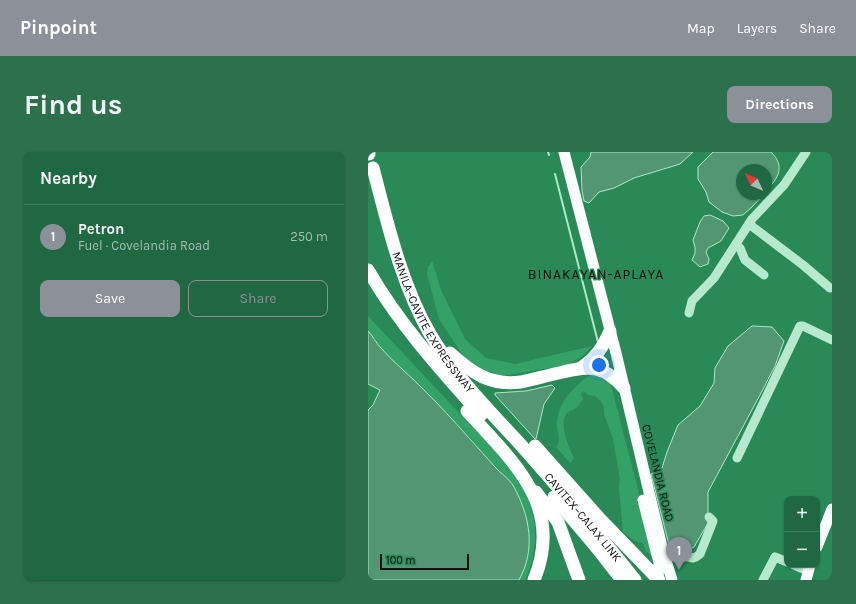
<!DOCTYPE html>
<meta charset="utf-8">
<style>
:root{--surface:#1f6841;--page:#2c704c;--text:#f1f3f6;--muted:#a1beb1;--line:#3c7b5a;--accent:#8c9099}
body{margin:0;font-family:Karla,sans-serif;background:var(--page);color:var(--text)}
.controls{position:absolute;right:12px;bottom:12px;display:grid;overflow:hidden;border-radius:8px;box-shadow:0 1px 3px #0004}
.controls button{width:36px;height:36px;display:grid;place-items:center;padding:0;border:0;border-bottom:1px solid var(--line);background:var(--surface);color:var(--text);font:20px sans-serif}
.compass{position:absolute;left:368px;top:12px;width:36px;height:36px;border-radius:50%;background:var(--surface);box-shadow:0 1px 3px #0004;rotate:314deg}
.scale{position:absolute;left:12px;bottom:10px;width:89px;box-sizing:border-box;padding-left:4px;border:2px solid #111;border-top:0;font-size:11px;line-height:14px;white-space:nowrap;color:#111;-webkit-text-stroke:3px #298a57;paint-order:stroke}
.you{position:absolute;left:231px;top:213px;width:14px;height:14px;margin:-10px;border:3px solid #fff;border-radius:50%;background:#1a73e8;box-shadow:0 0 0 6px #1a73e833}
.badge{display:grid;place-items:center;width:26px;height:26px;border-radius:50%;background:var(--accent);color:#fff;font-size:13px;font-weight:700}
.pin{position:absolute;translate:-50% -33px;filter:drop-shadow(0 1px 2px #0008)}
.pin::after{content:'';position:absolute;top:21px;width:14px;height:12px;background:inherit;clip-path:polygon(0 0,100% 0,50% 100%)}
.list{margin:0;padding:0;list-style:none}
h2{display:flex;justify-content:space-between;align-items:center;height:52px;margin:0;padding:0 16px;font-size:17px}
h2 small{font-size:13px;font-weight:400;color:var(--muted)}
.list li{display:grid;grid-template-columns:26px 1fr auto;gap:12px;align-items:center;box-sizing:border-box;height:64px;padding:0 16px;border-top:1px solid var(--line)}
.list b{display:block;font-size:15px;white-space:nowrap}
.list p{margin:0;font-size:13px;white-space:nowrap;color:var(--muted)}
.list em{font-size:13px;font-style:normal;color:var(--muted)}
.actions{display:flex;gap:8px;padding:12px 16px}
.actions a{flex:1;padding:9px 0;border:1px solid var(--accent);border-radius:8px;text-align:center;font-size:14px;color:var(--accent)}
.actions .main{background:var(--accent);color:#fff}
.map{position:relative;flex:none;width:464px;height:428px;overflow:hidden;border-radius:8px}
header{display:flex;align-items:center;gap:24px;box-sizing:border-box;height:56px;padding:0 20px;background:var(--accent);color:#fff}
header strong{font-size:19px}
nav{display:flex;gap:22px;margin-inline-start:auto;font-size:14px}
.intro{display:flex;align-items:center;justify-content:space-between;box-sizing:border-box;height:96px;padding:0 24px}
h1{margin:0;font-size:28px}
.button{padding:10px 18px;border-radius:8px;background:var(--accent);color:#fff;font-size:14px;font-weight:700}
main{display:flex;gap:24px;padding:0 24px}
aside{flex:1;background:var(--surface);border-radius:8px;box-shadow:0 1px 3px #0004}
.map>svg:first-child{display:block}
.green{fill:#34a266}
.water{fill:#529673;stroke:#ace9c7}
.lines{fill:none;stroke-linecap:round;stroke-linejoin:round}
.stream{stroke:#ace9c7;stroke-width:2}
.minor{stroke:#b7e9ce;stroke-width:9}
.major{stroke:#fafefc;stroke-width:11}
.highway{stroke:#fff;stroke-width:13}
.labels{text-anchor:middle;stroke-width:3;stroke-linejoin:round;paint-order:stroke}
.street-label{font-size:12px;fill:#111;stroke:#298a57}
.quarter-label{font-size:14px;letter-spacing:1px;fill:#111;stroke:#298a57}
</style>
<header>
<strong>Pinpoint</strong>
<nav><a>Map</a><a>Layers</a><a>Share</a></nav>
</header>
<div class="intro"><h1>Find us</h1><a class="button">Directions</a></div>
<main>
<aside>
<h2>Nearby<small></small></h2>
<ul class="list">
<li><span class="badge">1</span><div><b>Petron</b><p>Fuel · Covelandia Road</p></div><em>250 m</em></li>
</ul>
<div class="actions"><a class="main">Save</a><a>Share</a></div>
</aside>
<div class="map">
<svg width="464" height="428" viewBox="0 0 464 428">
<rect width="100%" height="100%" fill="#298a57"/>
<!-- green -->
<g class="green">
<polygon points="64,109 73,138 97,187 118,206 147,212 224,194 213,205 199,213 134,224 111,216 98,207 92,199 71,167 59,122 60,115"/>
<path d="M0 164 125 297C135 309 145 320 153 333 171 363 171 398 157 428H151L158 410 161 379 155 355 140 327 128 316 99 282 50 231 26 210 12 195 0 179Z"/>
<path d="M226 220 240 229 243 233 288 407 278 400 275 391 267 389 255 380 251 336 252 327 245 287 236 262V255L233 249 227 244 220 243 215 239 213 242 215 247C213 250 210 255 207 257 205 259 201 258 199 261 190 271 201 296 206 306L202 311 188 295C194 288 188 279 189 271 191 247 208 233 226 220Z"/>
</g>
<!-- water -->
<g class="water">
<polygon points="223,0 325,0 312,12 266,26 246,36 231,40 221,51 216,49 214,38 213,15 222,5"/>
<path d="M345 0H403C418 15 410 26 398 39V18H374V42H396L384 55 375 63 365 64 354 60 341 50 338 40 330 27V15Z"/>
<polygon points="342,63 355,69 361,76 353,89 340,96 338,100 341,107 340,112 332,115 324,108 327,101 327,95 325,88 332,70 336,64"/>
<polygon points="384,174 404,175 416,189 407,214 393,241 340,340 340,371 326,395 318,399 309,399 302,397 283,322 294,316 299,300 310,273 332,254 346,231 347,216 360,194"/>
<path d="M0 179C5 184 8 191 13 196 24 209 38 220 50 232 77 258 102 287 127 315 133 322 141 326 146 335 162 365 168 397 151 428H0V258L5 253 12 238 0 232Z"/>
<polygon points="184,233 187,236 176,252 168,287 167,287 127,243 127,241 158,239"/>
</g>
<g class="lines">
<!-- stream -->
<g class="stream">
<polyline points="180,0 181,3"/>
<polyline points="187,22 230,190"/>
</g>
<!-- minor -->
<g class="minor">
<polyline points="381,72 435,113 462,136"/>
<polyline points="368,93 372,96 377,108 396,123"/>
<polyline points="321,161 324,149 346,126 384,67 416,33 438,0"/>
<polyline points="369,306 432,174 435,174 464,188"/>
<polyline points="295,399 325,406 328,405 332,402 345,369 341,365"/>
<polyline points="426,413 440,419"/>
<polyline points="395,428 407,405 419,410"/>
</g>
<!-- major -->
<g class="major">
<polyline points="196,0 248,201 295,399 304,428"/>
<polyline points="275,348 291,411 290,428"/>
<polyline points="449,395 464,357"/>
<polyline points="438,428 442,413"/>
</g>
<!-- highway -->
<g class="highway">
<polyline points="1,0 1,2"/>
<path id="s1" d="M5 16C20 73 33 131 62 182 86 223 120 257 152 292 191 336 230 381 267 428"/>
<path d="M0 118C31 172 72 217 113 263"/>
<path d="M82 201C104 221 122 234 153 230 167 227 181 223 195 220 222 213 237 214 256 236"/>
<path d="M213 216C228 206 235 195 242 179"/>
<path d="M99 259C144 309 197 353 166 428"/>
<polyline points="167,294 232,367 291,428"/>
<polyline points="168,340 190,370 211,428"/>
<polyline points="186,345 229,396 254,428"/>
</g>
</g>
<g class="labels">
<!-- street labels -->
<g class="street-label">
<text dy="4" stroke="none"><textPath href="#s1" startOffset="167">MANILA–CAVITE EXPRESSWAY</textPath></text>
<text transform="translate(290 321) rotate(76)" y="4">COVELANDIA ROAD</text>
<text dy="4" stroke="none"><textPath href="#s1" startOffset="415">CAVITEX–CALAX LINK</textPath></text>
</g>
<!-- quarter labels -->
<g class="quarter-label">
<text x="228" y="127">BINAKAYAN-APLAYA</text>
</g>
</g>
</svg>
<div class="controls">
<button>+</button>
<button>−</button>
</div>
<svg class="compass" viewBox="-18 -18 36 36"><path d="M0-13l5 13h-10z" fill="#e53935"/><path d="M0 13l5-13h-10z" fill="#a1beb1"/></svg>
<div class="scale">100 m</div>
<div class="you"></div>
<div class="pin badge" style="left:311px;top:418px">1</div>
</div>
</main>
